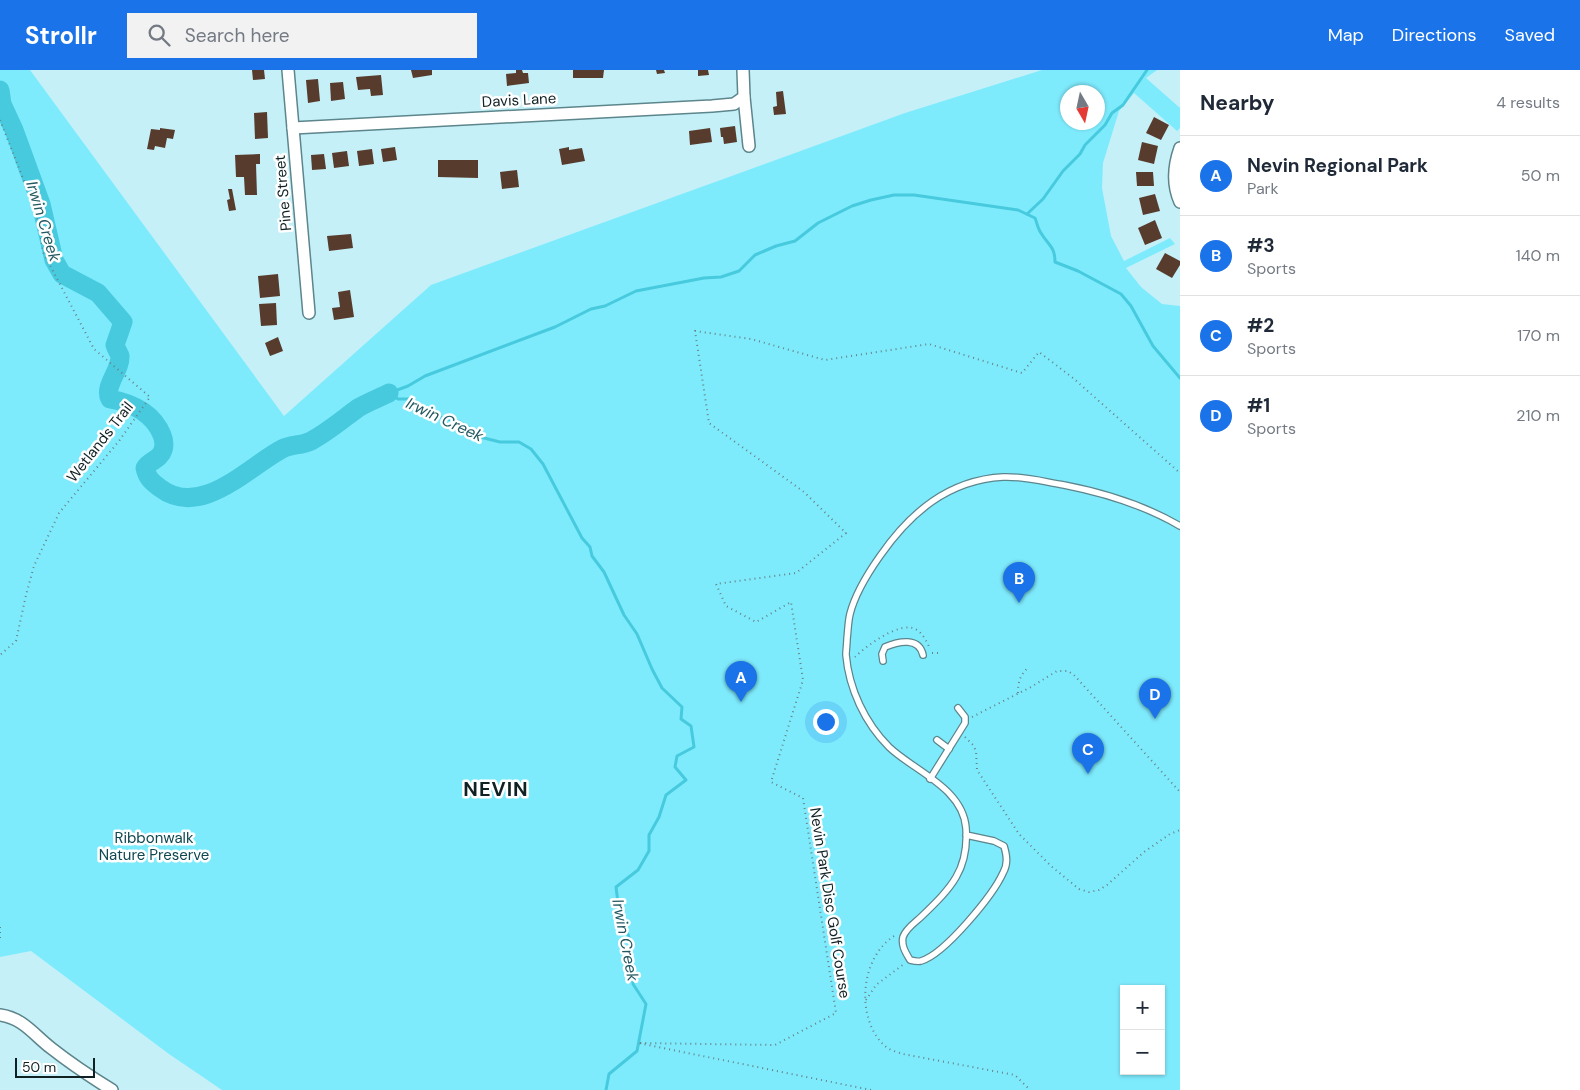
<!DOCTYPE html>
<meta charset="utf-8">
<style>
:root{--surface:#fff;--page:#f2f2f3;--text:#1f2937;--muted:#747a83;--line:#e0e1e3;--accent:#1a73e8}
body{margin:0;font-family:"DM Sans",sans-serif;background:var(--page);color:var(--text)}
.controls{position:absolute;right:15px;bottom:15px;display:grid;overflow:hidden;border-radius:0px;box-shadow:0 1px 4px #0004}
.controls button{width:45px;height:45px;display:grid;place-items:center;padding:0;border:0;border-bottom:1px solid var(--line);background:var(--surface);color:var(--text);font:25px sans-serif}
.compass{position:absolute;left:1060px;top:15px;width:45px;height:45px;border-radius:50%;background:var(--surface);box-shadow:0 1px 4px #0004;rotate:171deg}
.scale{position:absolute;left:15px;bottom:12px;width:80px;box-sizing:border-box;padding-left:5px;border:2px solid #102124;border-top:0;font-size:14px;line-height:18px;white-space:nowrap;color:#102124;-webkit-text-stroke:4px #fff;paint-order:stroke}
.you{position:absolute;left:825px;top:651px;width:18px;height:18px;margin:-12px;border:4px solid #fff;border-radius:50%;background:#1a73e8;box-shadow:0 0 0 8px #1a73e833}
.badge{display:grid;place-items:center;width:32px;height:32px;border-radius:50%;background:var(--accent);color:#fff;font-size:16px;font-weight:700}
.pin{position:absolute;translate:-50% -41px;filter:drop-shadow(0 1px 2px #0008)}
.pin::after{content:'';position:absolute;top:26px;width:18px;height:15px;background:inherit;clip-path:polygon(0 0,100% 0,50% 100%)}
.list{margin:0;padding:0;list-style:none}
h2{display:flex;justify-content:space-between;align-items:center;height:65px;margin:0;padding:0 20px;font-size:21px}
h2 small{font-size:16px;font-weight:400;color:var(--muted)}
.list li{display:grid;grid-template-columns:32px 1fr auto;gap:15px;align-items:center;box-sizing:border-box;height:80px;padding:0 20px;border-top:1px solid var(--line)}
.list b{display:block;font-size:19px;white-space:nowrap}
.list p{margin:0;font-size:16px;white-space:nowrap;color:var(--muted)}
.list em{font-size:16px;font-style:normal;color:var(--muted)}
.icon{flex:none;width:28px;height:28px;fill:none;stroke:currentColor;stroke-width:2;stroke-linecap:round;stroke-linejoin:round}
.map{position:relative;flex:none;width:1180px;height:1020px;overflow:hidden}
header{display:flex;align-items:center;gap:30px;box-sizing:border-box;height:70px;padding:0 25px;background:var(--accent);color:#fff}
header strong{font-size:24px}
nav{display:flex;gap:28px;margin-inline-start:auto;font-size:18px}
.search{width:350px;height:45px;background:var(--page);display:flex;align-items:center;gap:12px;box-sizing:border-box;padding:0 18px;border-radius:0px;color:var(--muted);font-size:19px}
main{display:flex}
aside{flex:1;background:var(--surface)}
.map>svg:first-child{display:block}
.green{fill:#7eebfd;fill-rule:evenodd}
.lines{fill:none;stroke-linecap:round;stroke-linejoin:round}
.stream{stroke:#47cade;stroke-width:3}
.river{stroke:#47cade;stroke-width:19}
.building{fill:#573c2d}
.lane-casing{stroke:#5c858c;stroke-width:8}
.street-casing{stroke:#5c858c;stroke-width:14}
.path{stroke:#668388;stroke-width:2;stroke-dasharray:1 4;stroke-linecap:butt}
.lane{stroke:#fff;stroke-width:5.5}
.street{stroke:#fff;stroke-width:11}
.labels{text-anchor:middle;stroke-width:5;stroke-linejoin:round;paint-order:stroke}
.street-label{font-size:15px;fill:#102124;stroke:#fff}
.park-label{font-size:15px;fill:#0f4851;stroke:#fff}
.water-label{font-size:16px;font-style:italic;fill:#225860;stroke:#fff}
.district-label{font-size:20px;font-weight:bold;letter-spacing:1px;fill:#102124;stroke:#fff}
</style>
<header>
<strong>Strollr</strong>
<div class="search"><svg class="icon" aria-label="search" viewBox="0 0 24 24"><circle cx="10" cy="10" r="6"/><path d="M15 15l6 6"/></svg>Search here</div>
<nav><a>Map</a><a>Directions</a><a>Saved</a></nav>
</header>
<main>
<div class="map">
<svg width="1180" height="1020" viewBox="0 0 1180 1020">
<rect width="100%" height="100%" fill="#c5f0f8"/>
<!-- green -->
<path class="green" d="M0 0H30L284 346 431 215 905 43 1042 0H1157L1146 8 1180 38V58L1177 61 1134 23 1119 41 1103 93 1102 118 1111 166 1124 191 1170 168 1175 174 1126 198 1141 217 1162 234 1180 236V1020H222L169 984 31 881 0 887ZM1068 22H1098V52H1068ZM1124 919H1161V1001H1124Z"/>
<g class="lines">
<!-- stream -->
<g class="stream">
<polyline points="1027,144 1043,129 1063,101 1080,84 1085,75 1105,55 1112,43 1123,35 1147,0"/>
<path d="M389 323 408 316 425 306 555 257 591 239 605 236 636 221 704 208 721 207 739 201 755 185 776 176 795 171 818 153 852 136 871 130 894 125H914L1018 140 1035 148C1037 153 1038 159 1041 163 1048 175 1055 176 1055 192L1078 201 1121 224 1131 236 1153 276 1180 308"/>
<polyline points="389,323 398,329 410,329 428,344 460,352 472,359 480,367 500,372 519,372 531,379 543,394 582,468 590,477 592,486 604,502 624,545 637,564 652,599 662,618 682,637 681,649 691,656 694,677 677,686 675,697 686,710 666,725 659,747 649,765 649,781 638,800 616,817 618,833 631,874 633,914 646,934 637,981 609,1004 606,1020"/>
</g>
<!-- river -->
<path class="river" d="M0 20 2 34 14 60 41 134 54 190 62 204 98 223 123 252 115 275C116 279 119 283 120 286 121 300 103 317 110 329 132 333 153 343 162 365 164 370 165 374 163 380 160 390 150 390 145 398 147 408 152 412 160 418 201 449 248 397 282 379 291 374 301 376 311 371 328 362 343 349 358 338 368 332 379 328 389 323"/>
</g>
<!-- building -->
<g class="building">
<polygon points="252,0 264,0 265,9 253,10"/>
<polygon points="411,0 432,0 432,5 413,8"/>
<polygon points="516,0 522,0 523,3 528,3 529,13 507,16 506,4 516,3"/>
<polygon points="573,0 604,0 603,8 573,8"/>
<polygon points="656,0 664,0 665,3 657,4"/>
<polygon points="698,0 708,0 709,5 698,6"/>
<polygon points="381,5 383,25 371,26 370,19 358,20 356,7"/>
<polygon points="318,9 320,31 308,33 306,10"/>
<polygon points="343,12 345,29 331,31 330,13"/>
<polygon points="783,21 786,44 774,45 773,37 777,36 776,22"/>
<polygon points="267,42 268,68 255,69 254,43"/>
<polygon points="1154,47 1169,55 1161,70 1146,63"/>
<polygon points="735,56 737,72 724,74 723,67 721,67 720,58"/>
<polygon points="160,58 175,60 173,69 167,68 165,78 155,76 154,80 147,79 151,59 160,60"/>
<polygon points="710,58 712,72 690,75 689,61"/>
<polygon points="1142,72 1158,76 1154,94 1138,90"/>
<polygon points="395,77 397,90 383,92 381,79"/>
<polygon points="569,77 569,80 582,78 585,91 562,95 559,79"/>
<polygon points="372,79 374,94 359,96 357,81"/>
<polygon points="347,81 349,96 334,98 332,83"/>
<polygon points="260,84 260,94 256,94 257,125 245,125 244,107 236,107 235,85"/>
<polygon points="324,84 326,99 312,100 311,85"/>
<polygon points="438,90 478,90 478,108 438,107"/>
<polygon points="517,100 519,117 502,119 500,102"/>
<polygon points="1136,102 1153,102 1154,116 1137,116"/>
<polygon points="228,119 232,119 236,140 229,141 227,130 230,129"/>
<polygon points="1155,124 1160,141 1143,145 1139,128"/>
<polygon points="1155,150 1162,168 1145,175 1138,158"/>
<polygon points="351,164 353,178 329,181 327,166"/>
<polygon points="1165,183 1180,191 1180,195 1172,208 1156,199"/>
<polygon points="278,204 280,226 260,228 258,206"/>
<polygon points="350,220 354,247 334,250 332,238 340,237 338,222"/>
<polygon points="276,233 277,255 261,256 259,234"/>
<polygon points="278,267 283,281 270,286 265,273"/>
</g>
<g class="lines">
<defs>
<g id="lane">
<path d="M883 591 882 584 885 577C899 571 919 567 923 585"/>
<polyline points="937,670 949,679"/>
<polyline points="930,709 965,653 965,647 958,638"/>
<path d="M966 765 994 771 1004 776C1007 786 1008 794 1003 803 993 825 945 884 921 891 918 892 914 891 910 890 906 883 901 876 903 867 906 858 916 852 922 846 951 818 969 800 966 758 963 718 914 701 889 677 865 653 849 619 846 585 846 580 847 574 847 569 848 561 848 552 850 544 855 524 868 503 880 486 910 443 948 410 1003 407 1023 406 1045 412 1064 415 1105 423 1144 435 1180 456"/>
</g>
<g id="street">
<polyline points="288,0 309,243"/>
<polyline points="743,0 744,27 749,76"/>
<polyline points="293,58 712,36 734,34 744,27"/>
<path d="M1180 78C1174 95 1172 114 1180 132"/>
<path d="M0 945C23 948 34 965 51 978 70 993 91 1007 112 1020"/>
</g>
</defs>
<!-- lane casing -->
<use href="#lane" class="lane-casing"/>
<!-- street casing -->
<use href="#street" class="street-casing"/>
<!-- path -->
<g class="path">
<polyline points="0,50 24,111 39,155 43,182 94,279 150,327 119,371 59,443 34,496 26,525 16,571 0,585"/>
<polyline points="932,583 939,583"/>
<path d="M855 587C866 576 902 549 917 560 923 564 927 572 930 579"/>
<path d="M1018 623C1018 611 1020 605 1029 597"/>
<polyline points="972,647 1031,617 1057,601 1068,601 1074,605 1180,722"/>
<polyline points="965,667 973,675 976,681 977,700 1019,764 1051,796 1079,819 1089,822 1099,820 1107,815 1144,782 1170,764 1180,760"/>
<polyline points="0,857 0,871"/>
<path d="M894 866C860 888 855 949 885 976 889 980 897 982 903 984L1015 1005 1030 1020"/>
<polyline points="866,930 876,915 904,894"/>
<polyline points="871,1020 638,973 775,975 836,943 803,728 771,712 803,610 791,532 756,552 726,536 716,514 796,503 846,463 804,422 709,353 695,261 751,269 825,290 929,274 1022,303 1039,282 1073,308 1180,403"/>
</g>
<!-- lane -->
<use href="#lane" class="lane"/>
<!-- street -->
<use href="#street" class="street"/>
</g>
<g class="labels">
<!-- street labels -->
<g class="street-label">
<text transform="translate(519 30) rotate(-3)" y="5">Davis Lane</text>
<text transform="translate(283 123) rotate(-95)" y="5">Pine Street</text>
<text transform="translate(100 372) rotate(-52)" y="5">Wetlands Trail</text>
<text transform="translate(830 833) rotate(81)" y="5">Nevin Park Disc Golf Course</text>
</g>
<!-- park labels -->
<g class="park-label">
<text x="154" y="773">Ribbonwalk<tspan x="154" dy="17">Nature Preserve</tspan></text>
</g>
<!-- water labels -->
<g class="water-label">
<text transform="translate(44 151) rotate(73)" y="6">Irwin Creek</text>
<text transform="translate(445 349) rotate(25)" y="6">Irwin Creek</text>
<text transform="translate(626 870) rotate(79)" y="6">Irwin Creek</text>
</g>
<!-- district labels -->
<g class="district-label">
<text x="496" y="726">NEVIN</text>
</g>
</g>
</svg>
<div class="controls">
<button>+</button>
<button>−</button>
</div>
<svg class="compass" viewBox="-18 -18 36 36"><path d="M0-13l5 13h-10z" fill="#e53935"/><path d="M0 13l5-13h-10z" fill="#747a83"/></svg>
<div class="scale">50 m</div>
<div class="you"></div>
<div class="pin badge" style="left:741px;top:632px">A</div>
<div class="pin badge" style="left:1019px;top:533px">B</div>
<div class="pin badge" style="left:1088px;top:704px">C</div>
<div class="pin badge" style="left:1155px;top:649px">D</div>
</div>
<aside>
<h2>Nearby<small>4 results</small></h2>
<ul class="list">
<li><span class="badge">A</span><div><b>Nevin Regional Park</b><p>Park</p></div><em>50 m</em></li>
<li><span class="badge">B</span><div><b>#3</b><p>Sports</p></div><em>140 m</em></li>
<li><span class="badge">C</span><div><b>#2</b><p>Sports</p></div><em>170 m</em></li>
<li><span class="badge">D</span><div><b>#1</b><p>Sports</p></div><em>210 m</em></li>
</ul>
</aside>
</main>
